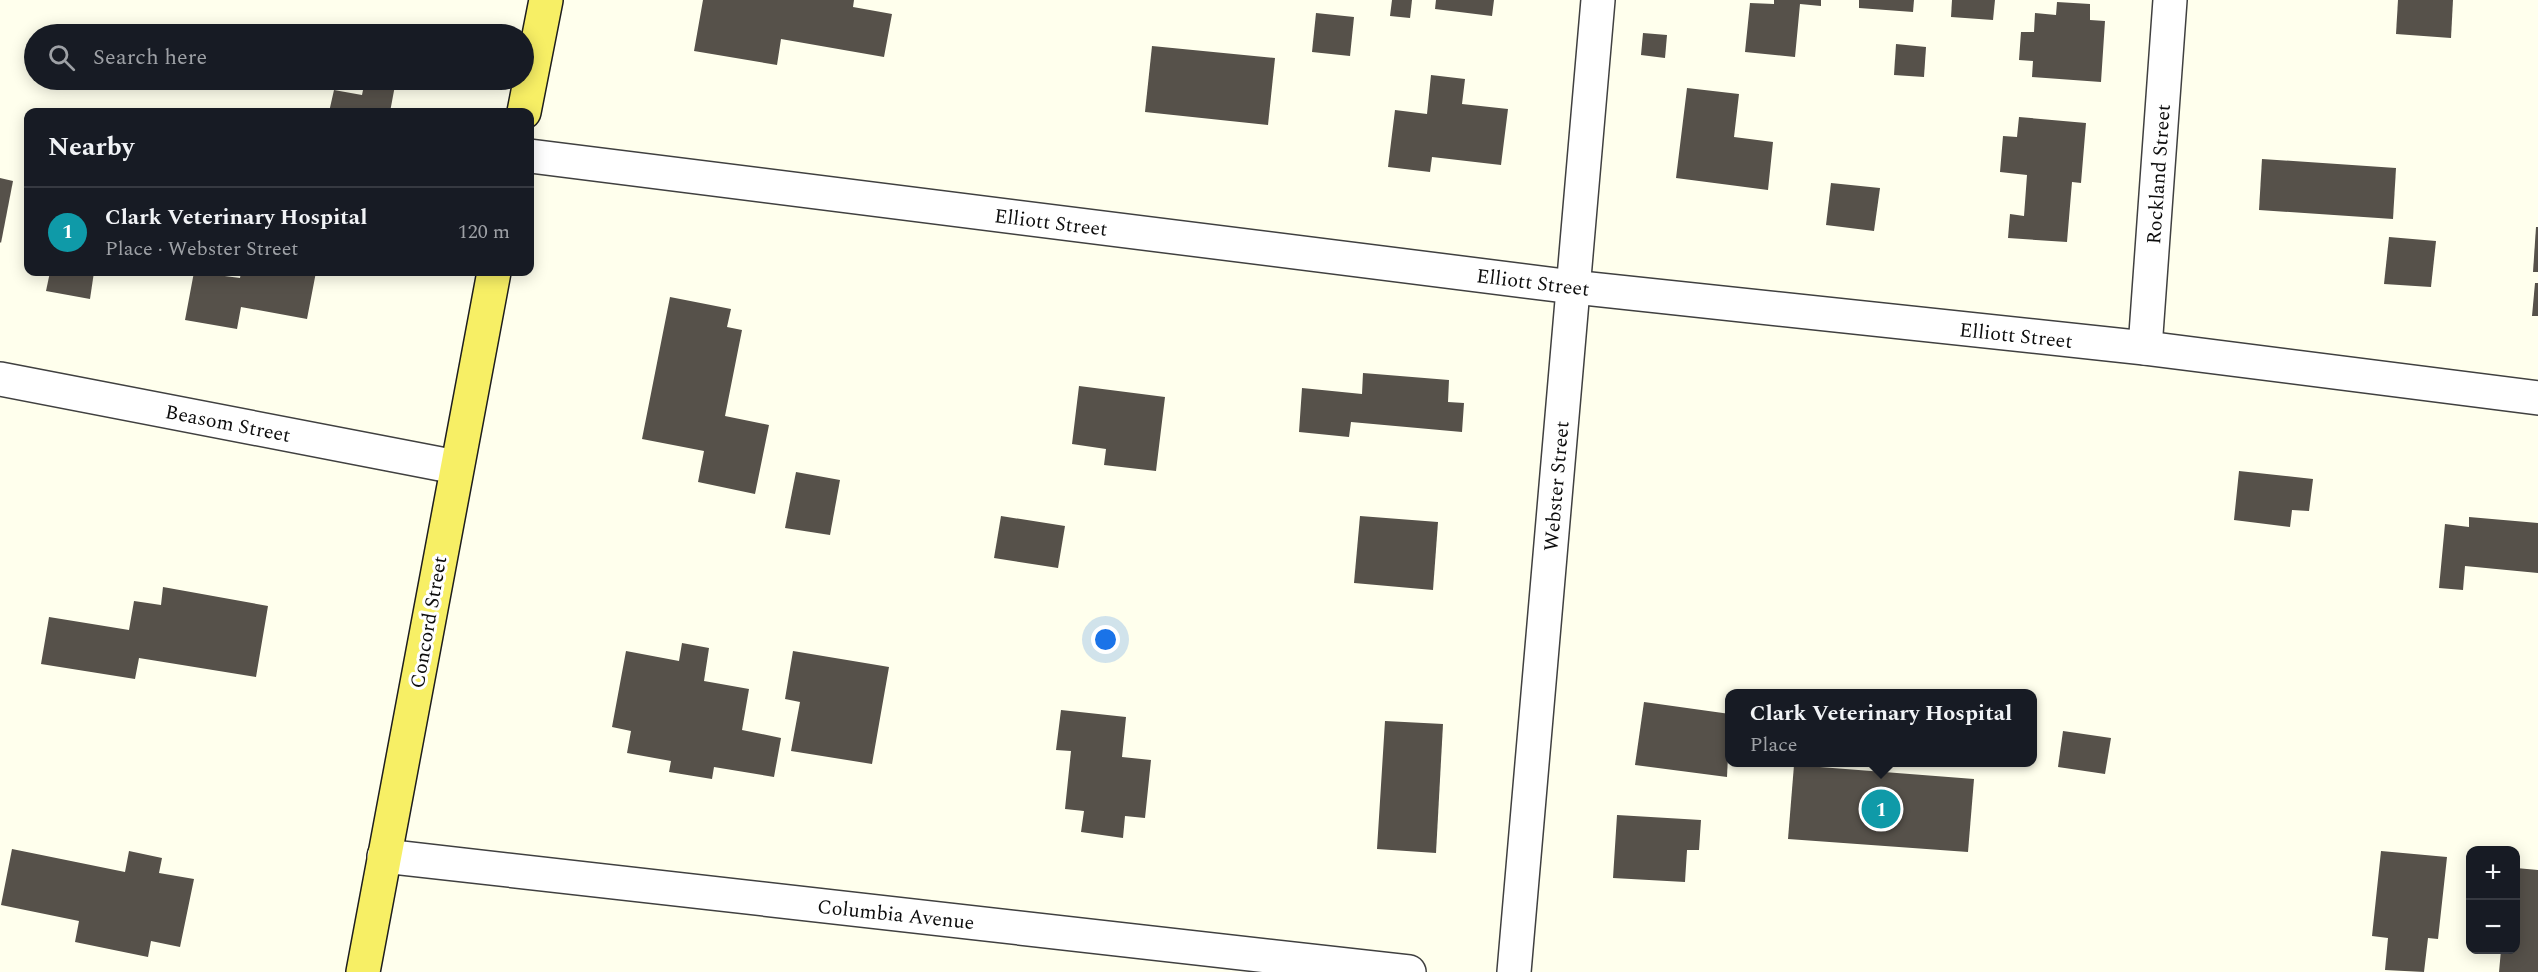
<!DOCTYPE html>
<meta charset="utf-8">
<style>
:root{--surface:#171b24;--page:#20242c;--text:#f1f3f6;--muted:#9ea1a6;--line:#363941;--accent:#7c3aed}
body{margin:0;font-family:Spectral,serif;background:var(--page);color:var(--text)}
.controls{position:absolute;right:18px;bottom:18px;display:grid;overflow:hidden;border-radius:12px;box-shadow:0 3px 15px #0003}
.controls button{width:54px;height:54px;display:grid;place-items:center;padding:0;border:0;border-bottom:2px solid var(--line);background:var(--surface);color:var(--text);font:30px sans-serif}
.you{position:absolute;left:1106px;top:640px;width:21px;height:21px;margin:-15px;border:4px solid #fff;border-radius:50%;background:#1a73e8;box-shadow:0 0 0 9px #1a73e833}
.badge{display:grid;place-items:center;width:39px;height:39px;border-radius:50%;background:var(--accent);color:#fff;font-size:20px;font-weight:700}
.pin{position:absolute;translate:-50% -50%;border:3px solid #fff;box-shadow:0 2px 6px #0006}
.popup{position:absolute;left:1725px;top:689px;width:312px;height:78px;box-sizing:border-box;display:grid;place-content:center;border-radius:12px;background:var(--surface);filter:drop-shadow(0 2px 4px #0005);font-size:20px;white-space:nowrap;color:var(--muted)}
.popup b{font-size:22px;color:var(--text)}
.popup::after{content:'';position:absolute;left:50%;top:100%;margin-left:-12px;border:12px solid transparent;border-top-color:var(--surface)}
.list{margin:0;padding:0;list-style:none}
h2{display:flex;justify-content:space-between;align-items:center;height:78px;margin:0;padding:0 24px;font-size:26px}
h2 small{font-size:20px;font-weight:400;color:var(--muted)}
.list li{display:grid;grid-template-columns:39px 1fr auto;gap:18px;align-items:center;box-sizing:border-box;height:90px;padding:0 24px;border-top:2px solid var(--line)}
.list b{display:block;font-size:22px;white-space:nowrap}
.list p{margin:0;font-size:20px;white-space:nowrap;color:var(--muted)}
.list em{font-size:20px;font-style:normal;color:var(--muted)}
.icon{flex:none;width:33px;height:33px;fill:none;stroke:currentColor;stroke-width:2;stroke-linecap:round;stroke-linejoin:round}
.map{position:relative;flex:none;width:2538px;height:972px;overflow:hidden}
.search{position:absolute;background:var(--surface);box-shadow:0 3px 15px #0003;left:24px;top:24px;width:510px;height:66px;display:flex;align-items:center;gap:15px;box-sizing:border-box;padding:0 21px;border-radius:33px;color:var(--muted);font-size:22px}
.panel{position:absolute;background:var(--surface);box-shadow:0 3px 15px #0003;left:24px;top:108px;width:510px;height:168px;border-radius:12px}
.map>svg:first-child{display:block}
.building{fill:#56514a}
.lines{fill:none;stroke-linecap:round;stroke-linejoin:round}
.minor-casing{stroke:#404040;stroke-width:36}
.major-casing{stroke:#1e1e1e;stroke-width:36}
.minor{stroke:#fff;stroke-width:33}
.major{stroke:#f7ef65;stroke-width:33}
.labels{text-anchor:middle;stroke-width:6;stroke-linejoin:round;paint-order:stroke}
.street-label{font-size:20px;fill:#0d0d0d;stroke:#fff}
</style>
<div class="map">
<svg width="2538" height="972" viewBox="0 0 2538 972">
<rect width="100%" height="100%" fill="#ffffed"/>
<!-- building -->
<g class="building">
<polygon points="703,0 854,0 853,7 892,14 884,57 781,39 777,65 694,51"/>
<polygon points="1392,0 1412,0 1410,18 1390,16"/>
<polygon points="1436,0 1494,0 1492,16 1435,9"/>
<polygon points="1774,0 1821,0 1821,6 1800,4 1795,57 1745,52 1750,3 1774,4"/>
<polygon points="1859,0 1914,0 1913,12 1859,8"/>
<polygon points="1952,0 1995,0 1993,20 1951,17"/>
<polygon points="2398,0 2453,0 2451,38 2396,34"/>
<polygon points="2057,2 2090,4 2090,20 2105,21 2101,82 2032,77 2033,61 2019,60 2021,32 2034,32 2035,13 2056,15"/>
<polygon points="1316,13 1354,17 1350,56 1312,52"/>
<polygon points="1643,33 1667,35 1665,58 1641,55"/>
<polygon points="1896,44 1926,47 1924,77 1894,75"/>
<polygon points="1152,46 1275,58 1268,125 1145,112"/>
<polygon points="1431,75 1465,79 1462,104 1508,109 1501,165 1432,157 1430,172 1388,167 1395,110 1427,114"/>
<polygon points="365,80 396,80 390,112 329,112 334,90 362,95"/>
<polygon points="1687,88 1739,94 1734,137 1773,142 1768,190 1676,178"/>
<polygon points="2019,117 2086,123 2081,183 2072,182 2067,242 2008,238 2010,214 2024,216 2027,175 2000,172 2003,136 2017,137"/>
<polygon points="2262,159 2396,168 2393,219 2259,210"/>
<polygon points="0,178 13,181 1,243 0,242"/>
<polygon points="1831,183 1880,188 1874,231 1826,225"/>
<polygon points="2536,227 2538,227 2538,272 2533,272"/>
<polygon points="2389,237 2436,241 2431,287 2384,284"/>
<polygon points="50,272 94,272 90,299 46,291"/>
<polygon points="194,272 240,278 241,272 316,272 307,319 241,307 237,329 185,320"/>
<polygon points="2535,283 2538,283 2538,316 2532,316"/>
<polygon points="670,297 731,309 727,327 742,330 725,416 769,425 755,494 698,482 704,451 642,439"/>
<polygon points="1363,373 1449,380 1448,402 1464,403 1462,432 1351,422 1349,437 1299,432 1302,388 1362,394"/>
<polygon points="1079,386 1165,397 1156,471 1104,465 1106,449 1072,444"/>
<polygon points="2239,471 2313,479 2309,511 2292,510 2290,527 2234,520"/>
<polygon points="796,472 840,480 830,535 785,528"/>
<polygon points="1001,516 1065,526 1058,568 994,558"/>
<polygon points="1360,516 1438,522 1433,590 1354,583"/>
<polygon points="2469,517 2538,523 2538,573 2465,566 2463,590 2439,588 2445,524 2469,527"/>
<polygon points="163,587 268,606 256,677 139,658 135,679 41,664 49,617 129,630 134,601 161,605"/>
<polygon points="682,643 709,648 704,681 749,689 742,730 781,738 774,777 714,767 712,779 669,772 671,761 627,753 631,731 612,727 626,651 679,661"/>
<polygon points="793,651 889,667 872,764 791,751 800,702 785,699"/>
<polygon points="1644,702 1730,714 1727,777 1635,765"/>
<polygon points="1061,710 1126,717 1122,757 1151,760 1145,818 1125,816 1123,838 1081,832 1084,811 1065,809 1071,751 1056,750"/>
<polygon points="1385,721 1443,724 1436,853 1377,849"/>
<polygon points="2063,731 2111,738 2105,774 2058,767"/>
<polygon points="1794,765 1974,779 1968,852 1788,839"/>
<polygon points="1617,815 1701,820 1699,850 1687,850 1685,882 1613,878"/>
<polygon points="12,849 125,872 129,851 162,858 159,873 194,879 180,947 151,941 148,957 75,942 79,921 1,905"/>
<polygon points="2381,851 2447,857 2438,939 2428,938 2424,972 2385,970 2388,938 2372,936"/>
<polygon points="2516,868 2538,870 2538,972 2499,972 2501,950 2516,950"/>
</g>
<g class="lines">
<defs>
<g id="minor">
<polyline points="530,156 1573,287 2145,348 2538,398"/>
<polyline points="2145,348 2170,0"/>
<polyline points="0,379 456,467"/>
<polyline points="384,856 1409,972"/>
<polyline points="1514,972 1598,0"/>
</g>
<g id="major">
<polyline points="524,112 546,0"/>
<polyline points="363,972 494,272"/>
</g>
</defs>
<!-- minor casing -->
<use href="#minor" class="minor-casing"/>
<!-- major casing -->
<use href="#major" class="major-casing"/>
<!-- minor -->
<use href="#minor" class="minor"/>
<!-- major -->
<use href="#major" class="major"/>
</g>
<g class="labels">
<!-- street labels -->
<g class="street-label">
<text transform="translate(2158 174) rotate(-86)" y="7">Rockland Street</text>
<text transform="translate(1051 222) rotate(7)" y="7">Elliott Street</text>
<text transform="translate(1533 282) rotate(7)" y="7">Elliott Street</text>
<text transform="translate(2016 335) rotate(6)" y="7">Elliott Street</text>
<text transform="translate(228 423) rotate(11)" y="7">Beasom Street</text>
<text transform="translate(1556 486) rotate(-85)" y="7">Webster Street</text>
<text transform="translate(428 622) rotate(-80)" y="7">Concord Street</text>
<text transform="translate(896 914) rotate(6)" y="7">Columbia Avenue</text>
</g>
</g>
</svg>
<div class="controls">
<button>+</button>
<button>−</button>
</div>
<div class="you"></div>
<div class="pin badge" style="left:1881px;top:809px;background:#0f9aa8">1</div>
<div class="popup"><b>Clark Veterinary Hospital</b>Place</div>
<div class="search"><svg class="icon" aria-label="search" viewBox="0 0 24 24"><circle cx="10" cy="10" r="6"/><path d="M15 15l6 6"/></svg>Search here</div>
<section class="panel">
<h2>Nearby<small></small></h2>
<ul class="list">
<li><span class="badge" style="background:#0f9aa8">1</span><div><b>Clark Veterinary Hospital</b><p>Place · Webster Street</p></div><em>120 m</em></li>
</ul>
</section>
</div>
